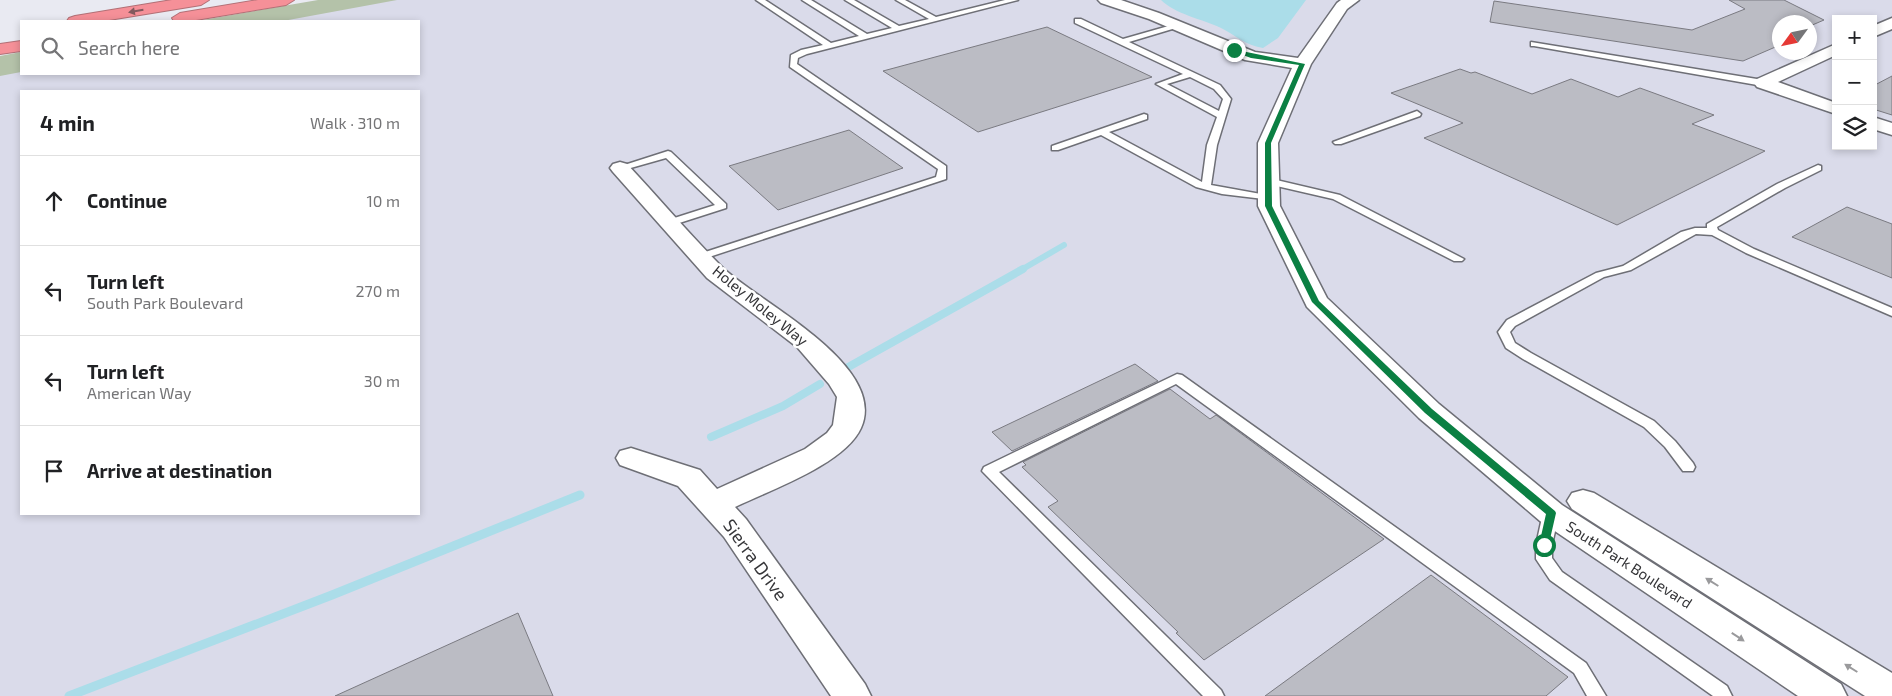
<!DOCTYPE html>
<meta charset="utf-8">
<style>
:root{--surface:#fff;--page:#f2f2f2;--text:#202124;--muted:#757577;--line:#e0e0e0}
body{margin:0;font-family:"Exo 2",sans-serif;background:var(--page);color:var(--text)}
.controls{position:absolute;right:15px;top:15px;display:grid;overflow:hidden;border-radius:0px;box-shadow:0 2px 8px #0003}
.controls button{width:45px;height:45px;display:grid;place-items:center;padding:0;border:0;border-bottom:1px solid var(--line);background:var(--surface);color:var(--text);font:25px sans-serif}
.compass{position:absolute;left:1772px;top:15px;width:45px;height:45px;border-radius:50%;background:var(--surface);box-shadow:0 2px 8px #0003;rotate:237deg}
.stop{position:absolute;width:15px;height:15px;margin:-11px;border:4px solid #0b8043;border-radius:50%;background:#fff}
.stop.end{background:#0b8043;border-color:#fff;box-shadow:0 1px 5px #0008}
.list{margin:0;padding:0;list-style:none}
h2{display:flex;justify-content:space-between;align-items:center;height:65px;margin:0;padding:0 20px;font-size:21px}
h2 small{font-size:16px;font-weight:400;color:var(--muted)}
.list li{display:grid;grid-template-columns:32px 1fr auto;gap:15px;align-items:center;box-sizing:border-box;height:90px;padding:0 20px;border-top:1px solid var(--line)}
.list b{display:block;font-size:19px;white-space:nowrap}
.list p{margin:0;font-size:16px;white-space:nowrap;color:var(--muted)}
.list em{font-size:16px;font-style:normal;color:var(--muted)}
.icon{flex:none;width:28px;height:28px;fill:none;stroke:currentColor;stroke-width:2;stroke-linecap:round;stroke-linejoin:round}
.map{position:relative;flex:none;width:1892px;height:696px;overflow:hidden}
.search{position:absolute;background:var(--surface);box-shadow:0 2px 8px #0003;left:20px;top:20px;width:400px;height:55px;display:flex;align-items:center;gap:12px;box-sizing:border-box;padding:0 18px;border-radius:0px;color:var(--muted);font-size:19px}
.panel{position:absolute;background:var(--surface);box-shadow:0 2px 8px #0003;left:20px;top:90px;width:400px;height:425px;border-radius:0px}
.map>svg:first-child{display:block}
.built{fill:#dadbea;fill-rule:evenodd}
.green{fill:#b4c2a9}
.water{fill:#abdde9}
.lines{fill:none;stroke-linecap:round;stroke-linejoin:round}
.stream-far2{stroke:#abdde9;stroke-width:6}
.stream-far1{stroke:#abdde9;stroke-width:8}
.stream{stroke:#abdde9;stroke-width:9}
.building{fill:#bbbcc4;stroke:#7a7a81}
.service-casing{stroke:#6e6f76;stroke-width:3}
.minor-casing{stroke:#6e6f76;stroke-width:3}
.motorway-casing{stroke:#b27076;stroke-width:2}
.service{fill:#fff;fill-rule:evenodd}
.minor{fill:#fff;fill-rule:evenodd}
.motorway{fill:#f59098;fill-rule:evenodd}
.oneway{fill:#82595e}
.oneway2{fill:#9a9a9c}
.route{fill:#0b8043}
.labels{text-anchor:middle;stroke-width:5;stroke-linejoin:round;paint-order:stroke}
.street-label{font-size:15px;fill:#353538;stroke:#fff}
.near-street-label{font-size:18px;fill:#353538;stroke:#fff}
</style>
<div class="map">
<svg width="1892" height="696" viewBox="0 0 1892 696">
<rect width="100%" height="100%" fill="#e9eaf2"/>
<!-- built -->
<path class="built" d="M346 0H1892V696H0V62L21 58V74H419V21H228ZM1836 19H1873V146H1836ZM1780 22H1810V52H1780ZM21 91H419V514H21Z"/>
<!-- green -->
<g class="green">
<polygon points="318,0 397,0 283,21 197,21"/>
<polygon points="21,52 21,72 0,76 0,56"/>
</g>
<!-- water -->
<path class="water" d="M1161 0H1306L1278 38 1263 48C1247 46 1235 35 1221 28 1202 19 1175 14 1161 0Z"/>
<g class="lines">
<!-- stream-far2 -->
<polyline class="stream-far2" points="1021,270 1064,245"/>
<!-- stream-far1 -->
<g class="stream-far1">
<polyline points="843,370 1023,269"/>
<polyline points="711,437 783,406 820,384"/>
</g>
<!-- stream -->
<polyline class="stream" points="69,696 332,595 580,495"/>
</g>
<!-- building -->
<g class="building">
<polygon points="1729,0 1784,0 1824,20 1810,26 1810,22 1780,22 1780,45 1743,61 1490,22 1494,1 1692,30 1745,9"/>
<polygon points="1047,27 1152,77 978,132 883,71"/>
<polygon points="1460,69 1471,73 1475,72 1532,94 1571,79 1618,97 1640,88 1714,115 1692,124 1765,151 1617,225 1424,138 1463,123 1391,93"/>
<polygon points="1892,76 1892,115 1873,109 1873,86"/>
<polygon points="849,130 903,168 778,210 729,166"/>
<polygon points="1847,207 1892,224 1892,278 1792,237"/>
<polygon points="1135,364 1158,381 1012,451 992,432"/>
<polygon points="1170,389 1210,419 1216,415 1384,539 1204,660 1176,633 1178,632 1048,507 1058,501 1022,467 1026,465 1023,462"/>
<polygon points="1431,575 1568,677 1546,696 1265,696"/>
<polygon points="518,613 553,696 335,696"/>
</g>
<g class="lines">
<defs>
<g id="service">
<polygon points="756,0 765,0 831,43 859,36 802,0 811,0 867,34 892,28 845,0 854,0 899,26 929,19 896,0 905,0 936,17 1005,0 1018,0 807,54 798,58 797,64 946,166 946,179 700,260 694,257 696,255 936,177 938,169 790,67 791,55 801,50 823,45"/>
<path d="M1075 19H1081L1123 39 1179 23V27L1129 42 1220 85 1231 99 1217 145 1211 185 1272 196V200L1222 194 1196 187 1101 135 1058 150H1052V146L1144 114 1147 115V119L1109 132 1202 182 1207 145 1217 117 1156 84 1183 74 1075 23ZM1190 77 1214 89 1223 99 1219 111 1167 84Z"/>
<polygon points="1531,42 1763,80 1767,83 1763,86 1534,46 1531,46"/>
<polygon points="1417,111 1421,114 1420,116 1341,144 1335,144 1333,142"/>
<polygon points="668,151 671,152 726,204 726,208 673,225 665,225 665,221 715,205 666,158 620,171 615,168"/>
<polygon points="1818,165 1821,166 1821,170 1785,188 1717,227 1718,230 1754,249 1892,308 1892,316 1746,253 1712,235 1696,234 1631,270 1604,277 1515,326 1510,332 1515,343 1531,353 1654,421 1675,441 1693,463 1695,467 1693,471 1683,471 1665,447 1644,427 1523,359 1506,348 1498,332 1507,320 1596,273 1623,266 1681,232 1695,228 1707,228 1707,224 1777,184"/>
<polygon points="1268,178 1340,195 1464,259 1462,261 1454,261 1333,199 1264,183 1263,181"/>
<polygon points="1177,374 1182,375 1586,663 1606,696 1587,696 1574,673 1176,384 999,472 1221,690 1224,696 1203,696 982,471 984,467"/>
<polygon points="1551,507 1556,509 1559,513 1552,545 1552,558 1562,572 1727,686 1732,696 1713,696 1550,580 1536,559 1536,545 1543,513 1546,509"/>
</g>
<g id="minor">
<polygon points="1098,0 1121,0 1159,13 1255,52 1298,58 1337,3 1341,0 1359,0 1347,9 1311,64 1278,143 1280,206 1327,298 1439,404 1562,505 1841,684 1847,696 1798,696 1540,521 1419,418 1307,307 1258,206 1258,143 1292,68 1245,60 1149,19 1101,3"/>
<polygon points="1892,18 1892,29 1873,37 1873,26"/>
<polygon points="1836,44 1836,55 1778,82 1836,103 1836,114 1757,87 1754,83 1757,79"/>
<polygon points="1873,117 1892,123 1892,135 1873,129"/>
<path d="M620 162 627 164C659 198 689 234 722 267 758 302 889 365 861 428 845 464 770 490 735 507L746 519 865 684 871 696H831L724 537 678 486 620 465 616 458 620 451 631 448 700 470 717 489 805 449 827 433 833 425 837 397 829 384 797 347 707 278 613 172 610 168 613 164Z"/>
<polygon points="1583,490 1594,493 1892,673 1892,696 1865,696 1572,509 1567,501 1572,493"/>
</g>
<g id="motorway">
<polygon points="172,0 209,0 201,5 103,21 67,21 69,18 75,16"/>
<polygon points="258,0 294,0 286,5 190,21 174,21 172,18 180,13"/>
<polygon points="21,41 21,51 0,54 0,44"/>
</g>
</defs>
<!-- service casing -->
<use href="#service" class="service-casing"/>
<!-- minor casing -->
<use href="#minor" class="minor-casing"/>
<!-- motorway casing -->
<use href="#motorway" class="motorway-casing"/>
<!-- service -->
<use href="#service" class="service"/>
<!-- minor -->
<use href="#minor" class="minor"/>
<!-- motorway -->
<use href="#motorway" class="motorway"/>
</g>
<!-- one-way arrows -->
<defs><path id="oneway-solid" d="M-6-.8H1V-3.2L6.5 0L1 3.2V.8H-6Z" transform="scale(1.25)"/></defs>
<use class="oneway" href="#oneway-solid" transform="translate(136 11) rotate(170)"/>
<g class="oneway2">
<use href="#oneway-solid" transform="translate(1712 582) rotate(-148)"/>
<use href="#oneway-solid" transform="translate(1738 637) rotate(33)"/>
<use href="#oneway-solid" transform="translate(1851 668) rotate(-148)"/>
</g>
<!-- route -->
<polygon class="route" points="1232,49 1305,64 1271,143 1272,206 1319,301 1432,409 1555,511 1556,513 1548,548 1544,549 1539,545 1546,514 1425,413 1312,302 1265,206 1265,143 1299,65 1251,58 1232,51"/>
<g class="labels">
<!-- street labels -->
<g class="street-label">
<text transform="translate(760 306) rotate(39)" y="5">Holey Moley Way</text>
<text transform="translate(1629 565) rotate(33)" y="5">South Park Boulevard</text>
</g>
<!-- near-street labels -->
<g class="near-street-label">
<text transform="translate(755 560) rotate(54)" y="6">Sierra Drive</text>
</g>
</g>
</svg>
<div class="controls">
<button>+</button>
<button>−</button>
<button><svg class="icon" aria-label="layers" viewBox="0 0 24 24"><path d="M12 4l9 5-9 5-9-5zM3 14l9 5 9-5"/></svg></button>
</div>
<svg class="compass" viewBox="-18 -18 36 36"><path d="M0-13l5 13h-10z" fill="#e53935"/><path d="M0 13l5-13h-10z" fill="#757577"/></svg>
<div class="stop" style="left:1544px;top:545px"></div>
<div class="stop end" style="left:1234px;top:50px"></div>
<div class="search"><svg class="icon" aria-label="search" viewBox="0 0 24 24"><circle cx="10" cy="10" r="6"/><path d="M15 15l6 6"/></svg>Search here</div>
<section class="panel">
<h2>4 min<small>Walk · 310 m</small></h2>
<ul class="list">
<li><svg class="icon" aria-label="ahead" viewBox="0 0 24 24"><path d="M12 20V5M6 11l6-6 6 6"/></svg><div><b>Continue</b></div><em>10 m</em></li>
<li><svg class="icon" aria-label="left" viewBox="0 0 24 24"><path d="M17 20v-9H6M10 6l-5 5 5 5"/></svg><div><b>Turn left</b><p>South Park Boulevard</p></div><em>270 m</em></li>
<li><svg class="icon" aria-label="left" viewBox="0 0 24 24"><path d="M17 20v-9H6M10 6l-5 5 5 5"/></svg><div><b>Turn left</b><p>American Way</p></div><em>30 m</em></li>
<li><svg class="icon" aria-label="arrive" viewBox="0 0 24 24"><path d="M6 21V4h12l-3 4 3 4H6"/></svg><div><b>Arrive at destination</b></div></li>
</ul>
</section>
</div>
